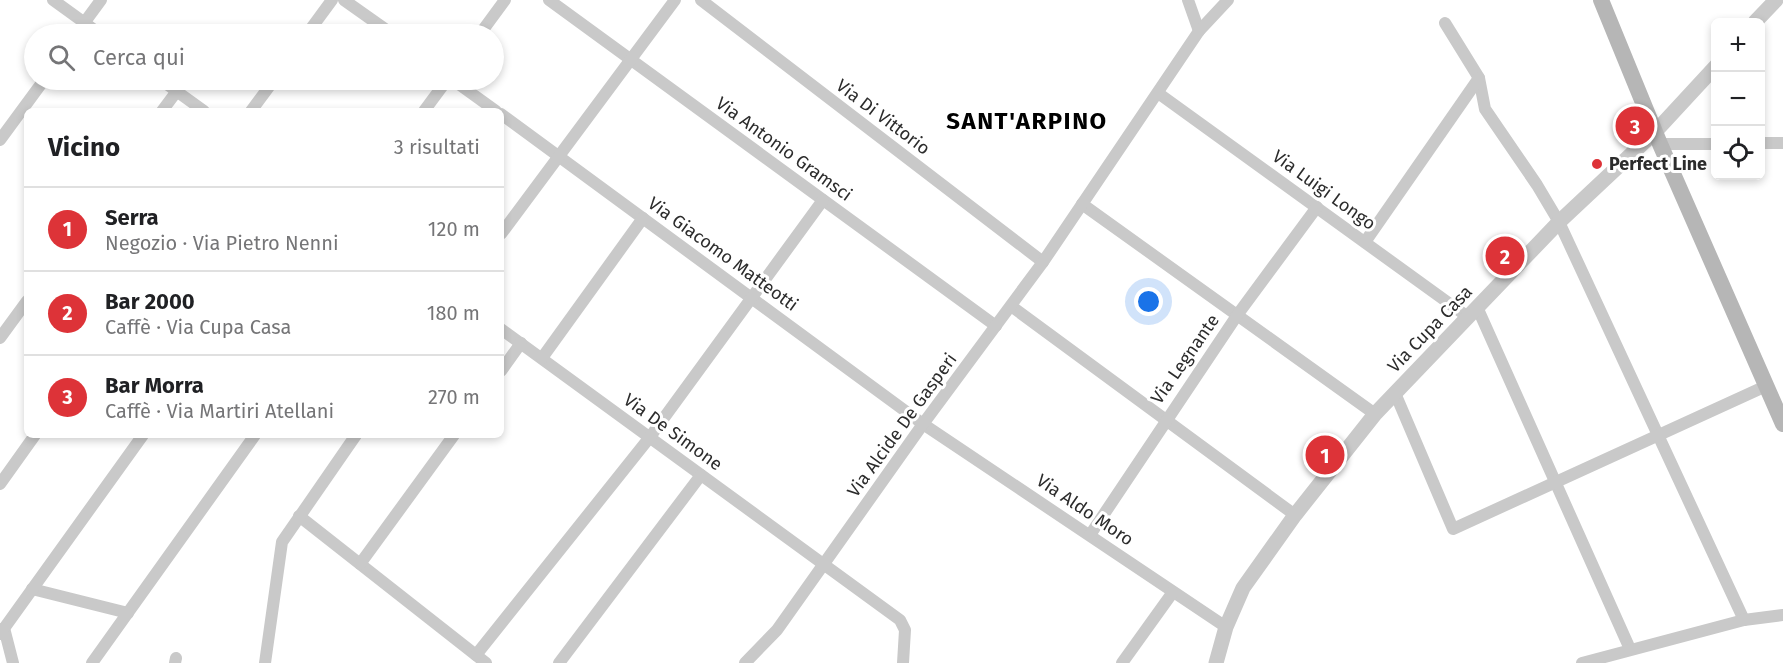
<!DOCTYPE html>
<html lang="it">
<meta charset="utf-8">
<style>
:root{--surface:#fff;--page:#f6f6f6;--text:#202124;--muted:#757577;--line:#e0e0e0;--accent:#dd3338}
body{margin:0;font-family:"Fira Sans",sans-serif;background:var(--page);color:var(--text)}
.controls{position:absolute;right:18px;top:18px;display:grid;overflow:hidden;border-radius:9px;box-shadow:0 3px 9px #0003}
.controls button{width:54px;height:54px;display:grid;place-items:center;padding:0;border:0;border-bottom:2px solid var(--line);background:var(--surface);color:var(--text);font:30px sans-serif}
.you{position:absolute;left:1149px;top:302px;width:21px;height:21px;margin:-15px;border:4px solid #fff;border-radius:50%;background:#1a73e8;box-shadow:0 0 0 9px #1a73e833}
.badge{display:grid;place-items:center;width:39px;height:39px;border-radius:50%;background:var(--accent);color:#fff;font-size:20px;font-weight:700}
.pin{position:absolute;translate:-50% -50%;border:3px solid #fff;box-shadow:0 2px 6px #0006}
.list{margin:0;padding:0;list-style:none}
h2{display:flex;justify-content:space-between;align-items:center;height:78px;margin:0;padding:0 24px;font-size:26px}
h2 small{font-size:20px;font-weight:400;color:var(--muted)}
.list li{display:grid;grid-template-columns:39px 1fr auto;gap:18px;align-items:center;box-sizing:border-box;height:84px;padding:0 24px;border-top:2px solid var(--line)}
.list b{display:block;font-size:22px;white-space:nowrap}
.list p{margin:0;font-size:20px;white-space:nowrap;color:var(--muted)}
.list em{font-size:20px;font-style:normal;color:var(--muted)}
.icon{flex:none;width:33px;height:33px;fill:none;stroke:currentColor;stroke-width:2;stroke-linecap:round;stroke-linejoin:round}
.map{position:relative;flex:none;width:1783px;height:663px;overflow:hidden}
.search{position:absolute;background:var(--surface);box-shadow:0 3px 9px #0003;left:24px;top:24px;width:480px;height:66px;display:flex;align-items:center;gap:15px;box-sizing:border-box;padding:0 21px;border-radius:33px;color:var(--muted);font-size:22px}
.panel{position:absolute;background:var(--surface);box-shadow:0 3px 9px #0003;left:24px;top:108px;width:480px;height:330px;border-radius:9px}
.map>svg:first-child{display:block}
.lines{fill:none;stroke-linecap:round;stroke-linejoin:round}
.minor{stroke:#c9c9c9;stroke-width:12}
.tertiary{stroke:#c9c9c9;stroke-width:15}
.secondary{stroke:#b6b6b6;stroke-width:16}
.poi-dot{fill:#dd3338;stroke:#fff;stroke-width:2}
.labels{text-anchor:middle;stroke-width:6;stroke-linejoin:round;paint-order:stroke}
.street-label{font-size:18px;fill:#2c2c2c;stroke:#fff}
.poi-label{font-size:18px;font-weight:bold;fill:#2c2c2c;stroke:#fff;text-anchor:start}
.district-label{font-size:24px;font-weight:bold;letter-spacing:1.5px;fill:#000;stroke:#fff}
</style>
<div class="map">
<svg width="1783" height="663" viewBox="0 0 1783 663">
<rect width="100%" height="100%" fill="#fff"/>
<g class="lines">
<!-- minor -->
<g class="minor">
<polyline points="53,0 100,34"/>
<polyline points="344,0 392,34"/>
<polyline points="549,0 996,326"/>
<polyline points="701,0 1043,262"/>
<polyline points="1188,0 1199,31"/>
<polyline points="1445,23 1479,78 1485,109 1537,185 1559,222 1744,620"/>
<polyline points="76,34 101,0"/>
<polyline points="307,34 332,0"/>
<polyline points="480,34 505,0"/>
<polyline points="161,80 204,111"/>
<polyline points="453,80 496,111"/>
<polyline points="1158,93 1468,317"/>
<polyline points="162,111 177,91"/>
<polyline points="251,111 274,80"/>
<polyline points="424,111 447,80"/>
<polyline points="501,114 923,424 1226,627"/>
<polyline points="0,140 44,80"/>
<polyline points="1760,143 1783,143"/>
<polyline points="1660,144 1716,144"/>
<polyline points="1082,204 1375,414"/>
<polyline points="501,234 675,0"/>
<polyline points="1365,242 1479,78"/>
<polyline points="1011,306 1295,515"/>
<polyline points="1477,307 1630,649"/>
<polyline points="501,329 900,620 905,630 903,663"/>
<polyline points="0,338 27,301"/>
<polyline points="542,358 643,218"/>
<polyline points="501,371 521,343"/>
<polyline points="1395,393 1453,529 1766,386"/>
<polyline points="0,484 35,435"/>
<polyline points="299,516 486,663"/>
<polyline points="1090,535 1238,314 1317,207"/>
<polyline points="360,564 454,435"/>
<polyline points="32,589 128,613"/>
<polyline points="4,628 13,663"/>
<polyline points="0,634 143,435"/>
<polyline points="476,655 650,437 823,200"/>
<polyline points="92,663 255,435"/>
<polyline points="175,663 176,658"/>
<polyline points="265,663 282,542 356,435"/>
<polyline points="559,663 701,475"/>
<polyline points="745,663 777,630 923,424 1043,262 1199,31 1228,0"/>
<polyline points="1122,663 1173,592"/>
<polyline points="1582,663 1744,620 1783,615"/>
</g>
<!-- tertiary -->
<g class="tertiary">
<polyline points="1755,22 1776,0"/>
<polyline points="1216,663 1226,627 1243,588 1295,515 1375,414 1559,222 1655,132 1716,66"/>
</g>
<!-- secondary -->
<polyline class="secondary" points="1601,0 1660,144 1783,424"/>
</g>
<!-- markers -->
<circle class="poi-dot" cx="1597" cy="164" r="6"/>
<g class="labels">
<!-- street labels -->
<g class="street-label">
<text transform="translate(883 117) rotate(37)" y="6">Via Di Vittorio</text>
<text transform="translate(784 149) rotate(36)" y="6">Via Antonio Gramsci</text>
<text transform="translate(1324 190) rotate(36)" y="6">Via Luigi Longo</text>
<text transform="translate(723 254) rotate(36)" y="6">Via Giacomo Matteotti</text>
<text transform="translate(1430 329) rotate(-46)" y="6">Via Cupa Casa</text>
<text transform="translate(1185 359) rotate(-55)" y="6">Via Legnante</text>
<text transform="translate(902 425) rotate(-54)" y="6">Via Alcide De Gasperi</text>
<text transform="translate(673 432) rotate(36)" y="6">Via De Simone</text>
<text transform="translate(1085 510) rotate(34)" y="6">Via Aldo Moro</text>
</g>
<!-- poi labels -->
<g class="poi-label">
<text x="1609" y="170">Perfect Line</text>
</g>
<!-- district labels -->
<g class="district-label">
<text x="1027" y="129">SANT'ARPINO</text>
</g>
</g>
</svg>
<div class="controls">
<button>+</button>
<button>−</button>
<button><svg class="icon" aria-label="locate" viewBox="0 0 24 24"><circle cx="12" cy="12" r="6"/><path d="M12 2v4M12 18v4M2 12h4M18 12h4"/></svg></button>
</div>
<div class="you"></div>
<div class="pin badge" style="left:1325px;top:455px">1</div>
<div class="pin badge" style="left:1505px;top:256px">2</div>
<div class="pin badge" style="left:1635px;top:126px">3</div>
<div class="search"><svg class="icon" aria-label="search" viewBox="0 0 24 24"><circle cx="10" cy="10" r="6"/><path d="M15 15l6 6"/></svg>Cerca qui</div>
<section class="panel">
<h2>Vicino<small>3 risultati</small></h2>
<ul class="list">
<li><span class="badge">1</span><div><b>Serra</b><p>Negozio · Via Pietro Nenni</p></div><em>120 m</em></li>
<li><span class="badge">2</span><div><b>Bar 2000</b><p>Caffè · Via Cupa Casa</p></div><em>180 m</em></li>
<li><span class="badge">3</span><div><b>Bar Morra</b><p>Caffè · Via Martiri Atellani</p></div><em>270 m</em></li>
</ul>
</section>
</div>
